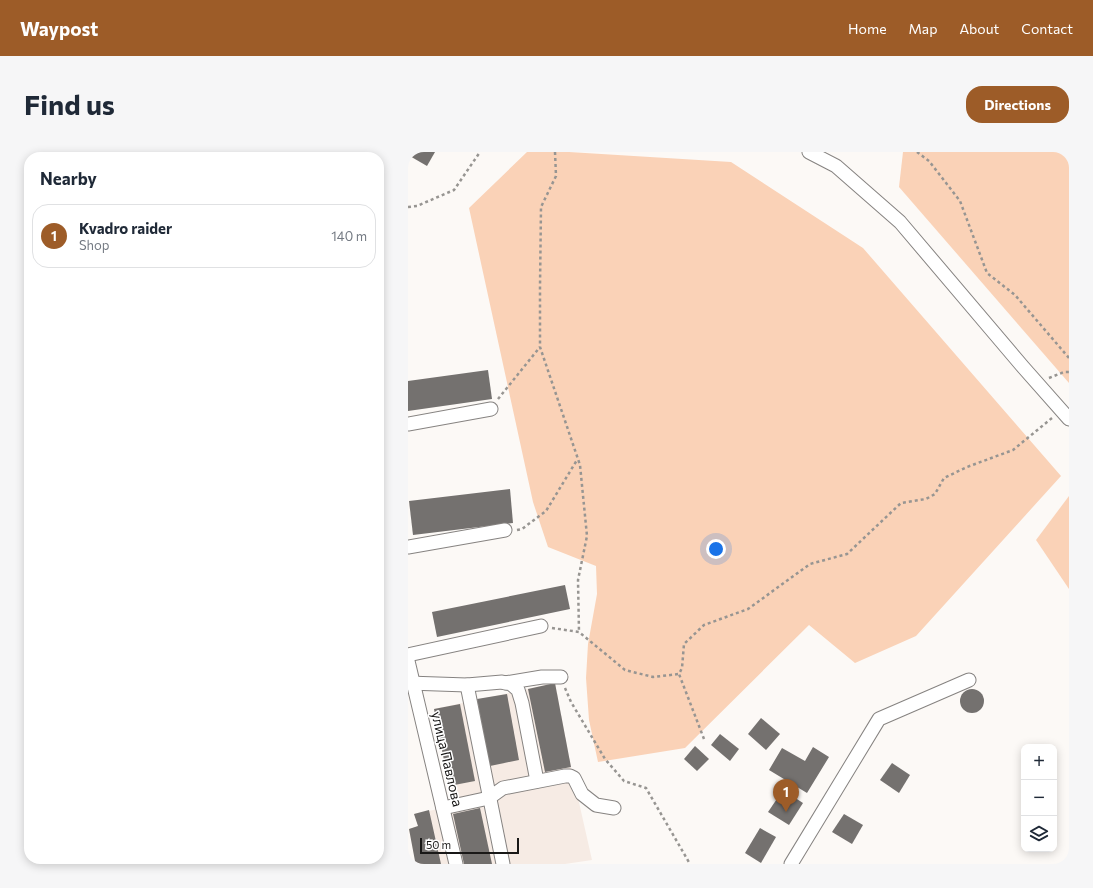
<!DOCTYPE html>
<meta charset="utf-8">
<style>
:root{--surface:#fff;--page:#f6f6f7;--text:#1f2937;--muted:#747a83;--line:#e0e1e3;--accent:#9d5c28}
body{margin:0;font-family:Commissioner,sans-serif;background:var(--page);color:var(--text)}
.controls{position:absolute;right:12px;bottom:12px;display:grid;overflow:hidden;border-radius:8px;box-shadow:0 2px 10px #0003}
.controls button{width:36px;height:36px;display:grid;place-items:center;padding:0;border:0;border-bottom:1px solid var(--line);background:var(--surface);color:var(--text);font:20px sans-serif}
.scale{position:absolute;left:12px;bottom:10px;width:99px;box-sizing:border-box;padding-left:4px;border:2px solid #191817;border-top:0;font-size:11px;line-height:14px;white-space:nowrap;color:#191817;-webkit-text-stroke:3px #fff;paint-order:stroke}
.you{position:absolute;left:308px;top:397px;width:14px;height:14px;margin:-10px;border:3px solid #fff;border-radius:50%;background:#1a73e8;box-shadow:0 0 0 6px #1a73e833}
.badge{display:grid;place-items:center;width:26px;height:26px;border-radius:50%;background:var(--accent);color:#fff;font-size:13px;font-weight:700}
.pin{position:absolute;translate:-50% -33px;filter:drop-shadow(0 1px 2px #0008)}
.pin::after{content:'';position:absolute;top:21px;width:14px;height:12px;background:inherit;clip-path:polygon(0 0,100% 0,50% 100%)}
.list{margin:0;padding:0;list-style:none}
h2{display:flex;justify-content:space-between;align-items:center;height:52px;margin:0;padding:0 16px;font-size:17px}
h2 small{font-size:13px;font-weight:400;color:var(--muted)}
.list li{display:grid;grid-template-columns:26px 1fr auto;gap:12px;align-items:center;box-sizing:border-box;height:64px;margin:0 8px 8px;padding:0 8px;border:1px solid var(--line);border-radius:16px}
.list b{display:block;font-size:15px;white-space:nowrap}
.list p{margin:0;font-size:13px;white-space:nowrap;color:var(--muted)}
.list em{font-size:13px;font-style:normal;color:var(--muted)}
.icon{flex:none;width:22px;height:22px;fill:none;stroke:currentColor;stroke-width:2;stroke-linecap:round;stroke-linejoin:round}
.map{position:relative;flex:none;width:661px;height:712px;overflow:hidden;border-radius:16px}
header{display:flex;align-items:center;gap:24px;box-sizing:border-box;height:56px;padding:0 20px;background:var(--accent);color:#fff}
header strong{font-size:19px}
nav{display:flex;gap:22px;margin-inline-start:auto;font-size:14px}
.intro{display:flex;align-items:center;justify-content:space-between;box-sizing:border-box;height:96px;padding:0 24px}
h1{margin:0;font-size:28px}
.button{padding:10px 18px;border-radius:16px;background:var(--accent);color:#fff;font-size:14px;font-weight:700}
main{display:flex;gap:24px;padding:0 24px}
aside{flex:1;background:var(--surface);border-radius:16px;box-shadow:0 2px 10px #0003}
.map>svg:first-child{display:block}
.built{fill:#f6ebe4}
.green{fill:#fad2b7}
.building{fill:#74716f}
.lines{fill:none;stroke-linecap:round;stroke-linejoin:round}
.minor-casing{stroke:#868381;stroke-width:15}
.path{stroke:#979592;stroke-width:2.5;stroke-dasharray:3 3;stroke-linecap:butt}
.minor{stroke:#fff;stroke-width:13}
.labels{text-anchor:middle;stroke-width:3;stroke-linejoin:round;paint-order:stroke}
.street-label{font-size:14px;fill:#191817;stroke:#fff}
</style>
<header>
<strong>Waypost</strong>
<nav><a>Home</a><a>Map</a><a>About</a><a>Contact</a></nav>
</header>
<div class="intro"><h1>Find us</h1><a class="button">Directions</a></div>
<main>
<aside>
<h2>Nearby<small></small></h2>
<ul class="list">
<li><span class="badge">1</span><div><b>Kvadro raider</b><p>Shop</p></div><em>140 m</em></li>
</ul>
</aside>
<div class="map">
<svg width="661" height="712" viewBox="0 0 661 712">
<rect width="100%" height="100%" fill="#fcf9f6"/>
<!-- built -->
<polygon class="built" points="147,531 163,615 184,708 157,712 8,712 1,677 10,674 6,662 45,654 26,557"/>
<!-- green -->
<g class="green">
<polygon points="119,0 161,0 323,10 455,96 653,324 508,484 447,511 401,473 277,596 190,610 181,568 178,526 180,492 189,442 188,414 140,395 125,350 61,56"/>
<polygon points="495,0 661,0 661,231 491,35"/>
<polygon points="661,344 661,437 628,388"/>
</g>
<!-- building -->
<g class="building">
<polygon points="0,0 27,0 19,14 0,3"/>
<polygon points="80,218 84,247 0,259 0,229"/>
<polygon points="102,337 105,371 5,383 1,349"/>
<polygon points="157,433 162,457 29,485 24,460"/>
<polygon points="147,531 163,615 137,620 120,537"/>
<circle cx="564" cy="549" r="12"/>
<polygon points="99,542 111,608 82,614 69,547"/>
<polygon points="52,552 67,629 41,634 26,557"/>
<polygon points="353,566 372,582 358,598 340,582"/>
<polygon points="312,582 331,597 322,609 303,593"/>
<polygon points="287,594 301,607 289,619 276,607"/>
<polygon points="405,595 421,605 399,641 361,618 374,596 397,609"/>
<polygon points="484,611 502,623 491,641 472,628"/>
<polygon points="375,638 395,651 381,673 360,660"/>
<polygon points="72,656 84,712 56,712 45,662"/>
<polygon points="21,658 33,712 8,712 7,709 1,677 10,674 6,662"/>
<polygon points="436,662 455,673 444,692 424,680"/>
<polygon points="352,676 368,685 353,711 337,701"/>
</g>
<g class="lines">
<defs>
<g id="minor">
<polyline points="401,0 428,14 492,70 615,215 661,267"/>
<polyline points="0,272 83,257"/>
<polyline points="0,395 97,378"/>
<polyline points="0,503 133,474"/>
<polyline points="0,509 48,712"/>
<polyline points="0,531 59,533 94,530 103,532 110,538 114,551 129,629"/>
<polyline points="97,531 134,525 153,525"/>
<polyline points="59,533 95,712"/>
<polyline points="35,656 81,646 95,636 157,624 162,624 166,626 174,642 188,653 206,656"/>
<polyline points="383,712 471,567 561,528"/>
</g>
</defs>
<!-- minor casing -->
<use href="#minor" class="minor-casing"/>
<!-- path -->
<g class="path">
<polyline points="147,0 148,24 133,55 132,135 132,195 172,313 179,384 170,428 171,480"/>
<polyline points="509,0 521,9 552,49 579,121 607,143 661,206"/>
<polyline points="659,0 661,0"/>
<polyline points="0,55 9,54 46,38 72,0"/>
<polyline points="641,226 656,220 661,220"/>
<polyline points="90,247 132,195"/>
<polyline points="109,378 114,377 138,359 169,308"/>
<polyline points="144,476 171,480 217,518 245,525 271,522"/>
<polyline points="157,536 163,550 197,607 216,629 238,636 282,712"/>
<polyline points="296,587 271,522 274,516 276,492 296,473 340,457 402,412 439,402 493,351 518,347 527,342 536,326 559,315 605,298 644,266"/>
</g>
<!-- minor -->
<use href="#minor" class="minor"/>
</g>
<g class="labels">
<!-- street labels -->
<g class="street-label">
<text transform="translate(39 607) rotate(77)" y="5">улица Павлова</text>
</g>
</g>
</svg>
<div class="controls">
<button>+</button>
<button>−</button>
<button><svg class="icon" aria-label="layers" viewBox="0 0 24 24"><path d="M12 4l9 5-9 5-9-5zM3 14l9 5 9-5"/></svg></button>
</div>
<div class="scale">50 m</div>
<div class="you"></div>
<div class="pin badge" style="left:378px;top:660px">1</div>
</div>
</main>
